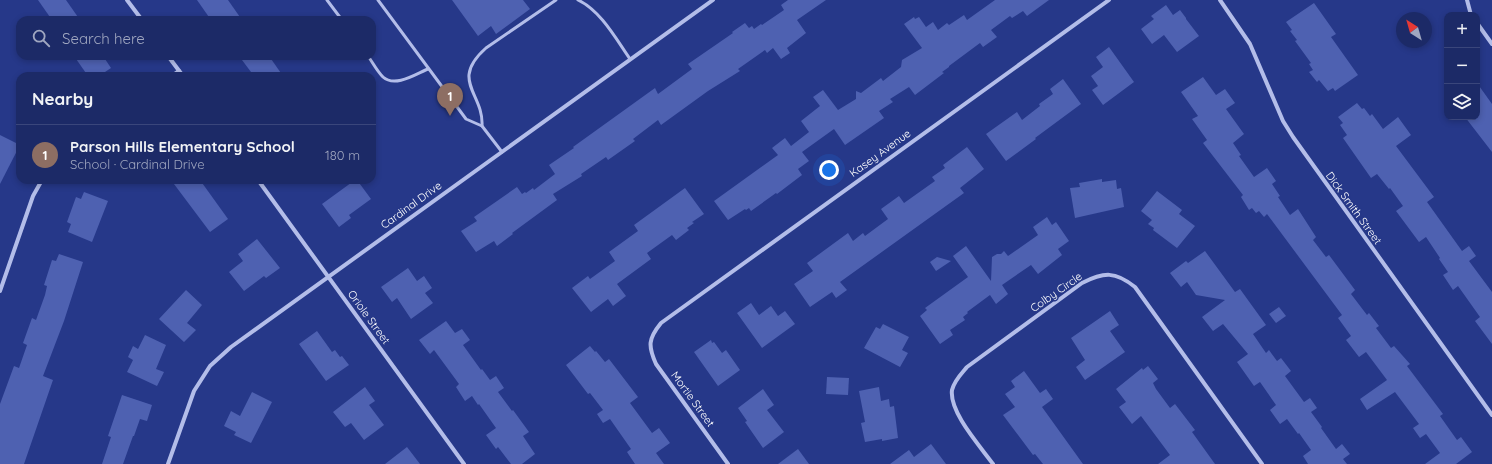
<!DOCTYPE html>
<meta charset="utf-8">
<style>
:root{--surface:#1c2a67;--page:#293670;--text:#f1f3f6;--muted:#a0a7c0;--line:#3a467b;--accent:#bca0f2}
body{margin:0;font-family:Quicksand,sans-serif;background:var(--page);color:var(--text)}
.controls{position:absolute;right:12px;top:12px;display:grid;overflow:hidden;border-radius:8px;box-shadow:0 2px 6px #0003}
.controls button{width:36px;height:36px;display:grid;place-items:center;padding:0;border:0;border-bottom:1px solid var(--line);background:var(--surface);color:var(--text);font:20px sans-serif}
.compass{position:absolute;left:1396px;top:12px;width:36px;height:36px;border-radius:50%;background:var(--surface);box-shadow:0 2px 6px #0003;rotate:323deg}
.you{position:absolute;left:829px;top:170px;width:14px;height:14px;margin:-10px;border:3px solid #fff;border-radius:50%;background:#1a73e8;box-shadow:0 0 0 6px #1a73e833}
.badge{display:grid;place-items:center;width:26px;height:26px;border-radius:50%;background:var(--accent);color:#fff;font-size:13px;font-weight:700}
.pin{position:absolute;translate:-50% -33px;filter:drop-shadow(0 1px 2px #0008)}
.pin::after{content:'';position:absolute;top:21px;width:14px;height:12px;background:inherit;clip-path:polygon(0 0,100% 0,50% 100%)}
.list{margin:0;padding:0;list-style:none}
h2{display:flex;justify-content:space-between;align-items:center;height:52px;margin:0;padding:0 16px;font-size:17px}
h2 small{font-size:13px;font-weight:400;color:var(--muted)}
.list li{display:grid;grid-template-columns:26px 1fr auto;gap:12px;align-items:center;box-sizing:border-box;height:60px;padding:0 16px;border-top:1px solid var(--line)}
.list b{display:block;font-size:15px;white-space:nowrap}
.list p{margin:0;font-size:13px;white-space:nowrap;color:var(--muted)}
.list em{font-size:13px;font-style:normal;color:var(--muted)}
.icon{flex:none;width:22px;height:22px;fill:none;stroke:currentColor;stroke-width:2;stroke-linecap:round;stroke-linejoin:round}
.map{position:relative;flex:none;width:1492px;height:464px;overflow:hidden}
.search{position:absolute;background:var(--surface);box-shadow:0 2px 6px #0003;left:16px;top:16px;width:360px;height:44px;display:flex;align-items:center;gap:10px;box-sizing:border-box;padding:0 14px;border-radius:12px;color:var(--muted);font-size:15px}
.panel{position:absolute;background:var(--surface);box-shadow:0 2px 6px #0003;left:16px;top:72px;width:360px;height:112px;border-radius:12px}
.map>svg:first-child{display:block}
.building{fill:#4e61b1}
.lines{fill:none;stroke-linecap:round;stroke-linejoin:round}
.service{stroke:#b3bde9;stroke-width:3}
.minor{stroke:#b3bde9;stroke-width:4}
.labels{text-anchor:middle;stroke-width:3;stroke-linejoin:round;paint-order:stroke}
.street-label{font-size:11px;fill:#fff;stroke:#263889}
</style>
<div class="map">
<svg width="1492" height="464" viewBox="0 0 1492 464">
<rect width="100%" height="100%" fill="#263889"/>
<!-- building -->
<g class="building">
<polygon points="38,0 66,0 80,20 52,20"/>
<polygon points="197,0 228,0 242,20 211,20"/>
<polygon points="452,0 523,0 530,9 496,34 491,26 478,36"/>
<polygon points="788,0 826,0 797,20 806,33 787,48 790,53 781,59 773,48 767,53 765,50 738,69 740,71 708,91 661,125 658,120 633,139 635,141 608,160 606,157 581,174 582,176 553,194 557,200 512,233 513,234 497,246 494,241 476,252 461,231 477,221 474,217 517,187 522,194 525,192 526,193 533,188 534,190 555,174 549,165 574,148 573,147 655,88 658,94 692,69 688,64 733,33 732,32 745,23 749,28 752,26 754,29 761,24 762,25 784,10 781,5"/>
<polygon points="995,0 1049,0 1027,16 1023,11 1012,18 1010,16 991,30 997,37 983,47 980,43 949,66 949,67 942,72 944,73 915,95 909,87 890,99 893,102 879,111 884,118 845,145 834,129 802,152 809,161 798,169 802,175 777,194 776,193 751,211 749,208 746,210 745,209 728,220 714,201 778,155 772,148 785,138 791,146 809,132 801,121 820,106 813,97 823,90 838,110 856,99 856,91 861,93 881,78 883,81 901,67 902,60 922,48 904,24 914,17 915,19 919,17 926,27 933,22 938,30 947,23 949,25 964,15 967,20"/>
<polygon points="1314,3 1336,34 1331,37 1358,75 1335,91 1333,88 1328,91 1319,80 1317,82 1309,72 1313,70 1309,64 1311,63 1295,41 1297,40 1290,31 1292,30 1286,22"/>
<polygon points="1166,5 1173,15 1180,10 1186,18 1186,19 1199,36 1177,52 1164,35 1152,44 1141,29 1154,19 1151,16"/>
<polygon points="1109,47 1134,82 1103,105 1092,90 1098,86 1091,76 1103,67 1096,57"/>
<polygon points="74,56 103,56 111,68 99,76 88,76"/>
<polygon points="239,56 269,56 283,76 254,76"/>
<polygon points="1203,77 1216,95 1225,89 1235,103 1226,109 1244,134 1233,143 1241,155 1239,156 1254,177 1267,168 1276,181 1272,184 1280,196 1278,197 1290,215 1298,209 1316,237 1313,240 1326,257 1329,255 1355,290 1351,294 1367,315 1369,313 1379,326 1376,328 1391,348 1394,346 1410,364 1407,366 1443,414 1440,416 1457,440 1461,437 1472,452 1456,464 1425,464 1440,453 1426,434 1420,438 1413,428 1419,424 1395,392 1367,410 1360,399 1387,380 1366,352 1359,357 1346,340 1351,336 1338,318 1342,315 1267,214 1264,217 1259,211 1256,213 1252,208 1249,210 1241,197 1243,195 1203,143 1207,140 1192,119 1198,116 1181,92"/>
<polygon points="1063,79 1081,104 1035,138 1036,139 1006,161 986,134 1017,112 1022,120 1040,106 1039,104 1053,94 1050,89"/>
<polygon points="1477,83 1492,104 1492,152 1465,117 1477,117"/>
<polygon points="1357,103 1362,109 1364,108 1370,116 1372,114 1383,129 1398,117 1411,135 1396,146 1434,197 1427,202 1462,251 1469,246 1476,256 1469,261 1492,292 1492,344 1475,321 1480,317 1458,286 1453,290 1443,275 1448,272 1439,259 1440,258 1426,237 1419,242 1396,211 1403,206 1390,188 1389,189 1377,174 1371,178 1343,138 1347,135 1340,125 1343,123 1338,117"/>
<polygon points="0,135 20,145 0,184"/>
<polygon points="967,147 984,169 960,188 964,193 840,282 847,290 836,298 832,292 810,307 794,284 813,271 807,263 848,233 853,241 863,233 865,236 888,219 881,209 899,196 904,203 935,181 932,177 945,168 943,165"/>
<polygon points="1102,179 1102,182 1116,180 1117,189 1121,188 1124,207 1075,218 1070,188 1080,187 1079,183"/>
<polygon points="171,180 200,180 228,219 210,232"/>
<polygon points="355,180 357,180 371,199 349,215 351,218 339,227 322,204"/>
<polygon points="685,188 704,214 692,222 694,223 687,228 689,230 676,240 672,235 647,253 651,259 617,284 626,296 613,306 608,299 591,312 572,288 588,276 590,279 615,261 609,252 638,231 634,225"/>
<polygon points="1157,191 1182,210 1179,214 1195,226 1177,248 1153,230 1154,228 1148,224 1152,220 1141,211"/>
<polygon points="84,192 108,201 92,242 68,232 71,224 67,222 76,197 81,199"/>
<polygon points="1047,217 1052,225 1056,222 1069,241 1058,249 1062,255 1038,274 1031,265 1002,285 1008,294 996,304 990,295 967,312 968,313 963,317 965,320 950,330 953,335 940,344 920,316 927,310 925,308 968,277 953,256 966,246 991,281 992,257 997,254 1001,254 1004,251 1008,256 1038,235 1033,227"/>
<polygon points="257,239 280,268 266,278 264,276 244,291 229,272 243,261 238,254"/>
<polygon points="1205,251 1235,292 1240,289 1266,325 1253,334 1266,353 1269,350 1277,361 1281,358 1291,371 1285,376 1304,402 1310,398 1317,408 1311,412 1322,427 1321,428 1336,449 1342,444 1350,454 1343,459 1347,464 1308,464 1303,456 1311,450 1299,433 1298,434 1287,419 1280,424 1270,410 1276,405 1260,382 1254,386 1237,362 1248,354 1223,324 1213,331 1202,317 1225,300 1196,295 1187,282 1181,287 1170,273 1186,261 1188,263"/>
<polygon points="59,254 83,262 64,321 43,376 53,380 24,464 0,464 0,404 14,366 19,368 27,345 23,343 32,318 36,320 45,295 47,286 44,285 52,260 56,261"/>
<polygon points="937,257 951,261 936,271 930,262"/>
<polygon points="408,268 417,281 424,276 432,288 425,293 433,303 411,319 397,298 392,302 381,287"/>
<polygon points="186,290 202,305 187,323 196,330 184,342 159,319"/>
<polygon points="751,303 759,315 771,306 778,316 785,311 795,324 762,348 737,313"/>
<polygon points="1279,307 1286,316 1276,323 1269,314"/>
<polygon points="1110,311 1119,325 1110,331 1125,352 1085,380 1076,367 1085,360 1071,338"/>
<polygon points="446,321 455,333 462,329 470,340 463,345 481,370 482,369 490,380 496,376 504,388 498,392 512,411 513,410 529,432 523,436 535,454 522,464 511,464 498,447 496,449 486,435 496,428 479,404 478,405 472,396 465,401 456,387 459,384 434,350 430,354 419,340"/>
<polygon points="883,324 909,337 902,350 908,353 900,367 864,348 876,327 880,329"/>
<polygon points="317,331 332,352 335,350 340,357 342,356 349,365 326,381 299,344"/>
<polygon points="145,335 166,345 156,369 164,372 157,386 127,372 133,360 128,357 133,346 138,349"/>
<polygon points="711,340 712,343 714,342 722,353 726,350 740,370 718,386 694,352"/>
<polygon points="590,346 595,352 596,351 605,362 609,359 638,397 630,403 652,433 659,428 670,443 656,453 664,464 635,464 627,452 631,449 610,419 603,423 597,414 603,410 590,393 588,394 566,365"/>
<polygon points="1148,366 1158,379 1153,383 1156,389 1170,408 1175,404 1195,430 1192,432 1215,464 1158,464 1170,455 1141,416 1132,424 1119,407 1126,402 1116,389 1142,368 1143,370"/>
<polygon points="1024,371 1040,393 1046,389 1053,399 1042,407 1083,464 1043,464 1035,454 1033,455 1003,415 1015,407 1005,394 1015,387 1011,381"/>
<polygon points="827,377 849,378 848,395 826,394"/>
<polygon points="365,387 375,401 369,405 384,425 364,440 351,423 345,427 333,412"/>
<polygon points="879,387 881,401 889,399 890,407 894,406 898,438 882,441 882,439 865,442 861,423 865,422 859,391"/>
<polygon points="763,389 774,405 767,410 784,432 763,448 745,422 747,421 738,408"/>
<polygon points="252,392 272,402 251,443 234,435 236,432 224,426 231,411 240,416"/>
<polygon points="122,395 152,405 147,421 140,419 134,436 133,436 123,464 102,464 111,437 108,436"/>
<polygon points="931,444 946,464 890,464 909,450 914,457"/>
<polygon points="407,447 420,464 385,464"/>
<polygon points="798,449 809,464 778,464"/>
</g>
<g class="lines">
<!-- service -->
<g class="service">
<polyline points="327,0 342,20"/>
<polyline points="378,0 466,119 482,126"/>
<path d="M578 0C601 11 616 39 630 59"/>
<path d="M368 56C373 63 377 71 383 77 395 88 416 74 428 69"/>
<path d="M502 152 482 126C484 93 449 81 486 48L556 0"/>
</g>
<!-- minor -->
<g class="minor">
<polyline points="127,0 142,20"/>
<polyline points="1220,0 1250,44 1283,121 1293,137 1492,415"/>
<polyline points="1467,0 1471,15"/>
<polyline points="1477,23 1492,44"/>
<polyline points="168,56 183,76"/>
<polyline points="172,76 179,71"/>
<polyline points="258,180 464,464"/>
<polyline points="0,291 33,196 42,180"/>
<polyline points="168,464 194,391 210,366 231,347 713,0"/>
<path d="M728 464 656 364C648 346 648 339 661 323L1109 0"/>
<path d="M993 464C980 446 949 412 952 390 954 381 961 374 967 367L1082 283C1104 272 1115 271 1135 287L1262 464"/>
</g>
</g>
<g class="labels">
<!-- street labels -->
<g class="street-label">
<text transform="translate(880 153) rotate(-36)" y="4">Kasey Avenue</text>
<text transform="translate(411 205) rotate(-36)" y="4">Cardinal Drive</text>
<text transform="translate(1354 208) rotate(54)" y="4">Dick Smith Street</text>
<text transform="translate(1056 292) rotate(-35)" y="4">Colby Circle</text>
<text transform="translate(369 317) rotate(54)" y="4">Oriole Street</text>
<text transform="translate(693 399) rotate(54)" y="4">Mortie Street</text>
</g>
</g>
</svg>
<div class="controls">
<button>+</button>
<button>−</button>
<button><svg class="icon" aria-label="layers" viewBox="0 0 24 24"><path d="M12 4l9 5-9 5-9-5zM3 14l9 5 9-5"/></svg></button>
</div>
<svg class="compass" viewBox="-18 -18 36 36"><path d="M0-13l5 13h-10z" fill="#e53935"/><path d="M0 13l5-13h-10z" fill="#a0a7c0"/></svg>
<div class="you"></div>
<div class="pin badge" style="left:450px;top:116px;background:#8d6e63">1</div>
<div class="search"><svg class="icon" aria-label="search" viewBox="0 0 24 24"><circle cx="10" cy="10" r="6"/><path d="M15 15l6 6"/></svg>Search here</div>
<section class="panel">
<h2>Nearby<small></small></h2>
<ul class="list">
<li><span class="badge" style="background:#8d6e63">1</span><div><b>Parson Hills Elementary School</b><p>School · Cardinal Drive</p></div><em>180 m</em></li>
</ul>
</section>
</div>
